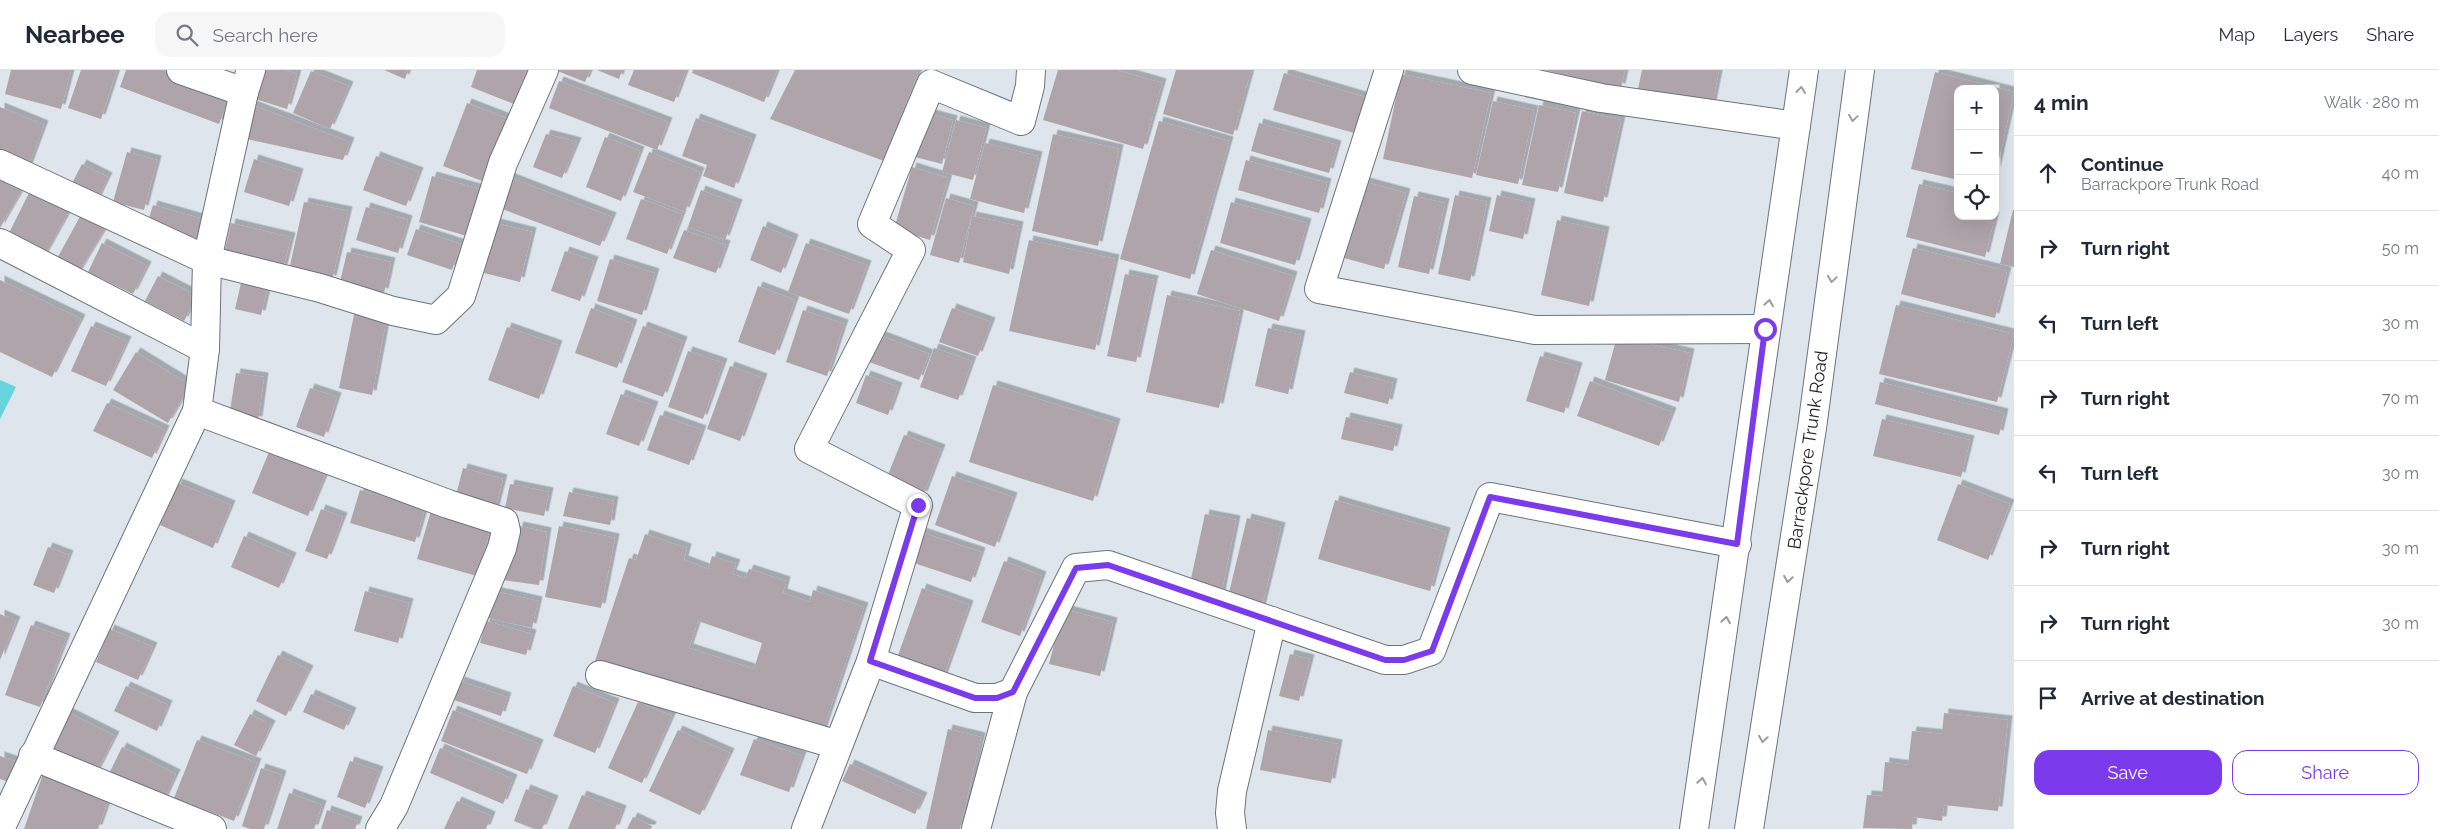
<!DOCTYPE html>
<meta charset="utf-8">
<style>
:root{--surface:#fff;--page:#f6f6f7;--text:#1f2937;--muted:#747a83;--line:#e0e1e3;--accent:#7c3aed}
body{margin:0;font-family:Raleway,sans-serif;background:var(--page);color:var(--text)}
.controls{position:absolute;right:15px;top:15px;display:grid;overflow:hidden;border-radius:10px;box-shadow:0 5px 20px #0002}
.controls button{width:45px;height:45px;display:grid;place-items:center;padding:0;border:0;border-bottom:1px solid var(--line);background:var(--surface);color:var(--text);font:25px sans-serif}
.stop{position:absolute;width:15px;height:15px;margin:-11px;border:4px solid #7c3aed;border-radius:50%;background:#fff}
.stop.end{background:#7c3aed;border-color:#fff;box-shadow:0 1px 5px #0008}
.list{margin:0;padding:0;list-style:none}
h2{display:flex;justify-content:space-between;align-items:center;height:65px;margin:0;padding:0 20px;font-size:21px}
h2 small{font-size:16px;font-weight:400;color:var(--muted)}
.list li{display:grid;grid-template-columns:32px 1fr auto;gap:15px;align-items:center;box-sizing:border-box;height:75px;padding:0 20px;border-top:1px solid var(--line)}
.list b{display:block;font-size:19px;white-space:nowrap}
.list p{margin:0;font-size:16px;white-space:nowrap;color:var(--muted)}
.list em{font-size:16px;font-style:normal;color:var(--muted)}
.actions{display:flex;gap:10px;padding:15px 20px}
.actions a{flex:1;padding:11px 0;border:1px solid var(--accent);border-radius:15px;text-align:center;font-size:18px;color:var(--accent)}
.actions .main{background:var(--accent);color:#fff}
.icon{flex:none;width:28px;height:28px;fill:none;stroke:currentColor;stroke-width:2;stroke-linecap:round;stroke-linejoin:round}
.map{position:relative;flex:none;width:2014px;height:759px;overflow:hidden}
header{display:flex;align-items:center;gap:30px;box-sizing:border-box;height:70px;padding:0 25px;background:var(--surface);border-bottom:1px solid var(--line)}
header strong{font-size:24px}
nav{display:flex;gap:28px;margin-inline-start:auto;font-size:18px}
.search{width:350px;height:45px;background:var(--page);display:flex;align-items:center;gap:12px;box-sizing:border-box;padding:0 18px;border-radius:15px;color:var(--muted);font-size:19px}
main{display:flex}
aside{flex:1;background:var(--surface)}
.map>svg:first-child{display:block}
.water{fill:#67d3dd}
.building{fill:#afa4a9;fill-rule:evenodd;filter:url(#shadow)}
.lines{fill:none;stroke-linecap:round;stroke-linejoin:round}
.minor-casing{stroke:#6d747b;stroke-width:30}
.major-casing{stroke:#6d747b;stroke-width:30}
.minor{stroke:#fff;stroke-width:28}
.major{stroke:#fff;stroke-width:28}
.oneway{stroke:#9a9c9d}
.route{stroke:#7c3aed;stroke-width:6}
.labels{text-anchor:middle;stroke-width:4;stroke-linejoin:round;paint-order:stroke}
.street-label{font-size:18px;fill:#1f2225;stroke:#fff}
</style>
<header>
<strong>Nearbee</strong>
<div class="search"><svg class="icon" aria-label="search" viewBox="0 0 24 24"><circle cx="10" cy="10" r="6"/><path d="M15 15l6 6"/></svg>Search here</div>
<nav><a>Map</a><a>Layers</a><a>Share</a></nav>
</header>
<main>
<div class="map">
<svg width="2014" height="759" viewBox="0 0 2014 759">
<defs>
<filter id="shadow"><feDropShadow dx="4.5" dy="-4.5" stdDeviation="0" flood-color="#0004"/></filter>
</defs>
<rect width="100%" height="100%" fill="#dee5ed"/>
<!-- water -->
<polygon class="water" points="0,310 16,317 0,349"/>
<!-- building -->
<g class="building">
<polygon points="11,0 71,0 61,39 5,24"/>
<polygon points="81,0 117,0 101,49 68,38"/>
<polygon points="126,0 161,0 230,26 219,54 120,17"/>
<polygon points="257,0 286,0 297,4 287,39 249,27"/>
<polygon points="384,0 408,0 405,9"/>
<polygon points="477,0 526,0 514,34 471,17"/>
<polygon points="555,0 590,0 585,12"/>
<polygon points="597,0 622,0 619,9"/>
<polygon points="634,0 686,0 674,32 628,15"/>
<polygon points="693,0 777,0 764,32 692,3"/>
<polygon points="795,0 912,0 918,3 884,91 770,49"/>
<polygon points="1058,0 1117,0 1162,13 1143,79 1043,50"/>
<polygon points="1176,0 1251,0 1233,65 1163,44"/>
<polygon points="1544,0 1625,0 1621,18"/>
<polygon points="1642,0 1719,0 1712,35 1638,19"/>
<polygon points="311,1 349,16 330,59 293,43"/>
<polygon points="1935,2 2014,22 1996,102 1995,19 1958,19 1958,110 1911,99"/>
<polygon points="1284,3 1365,27 1354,63 1273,40"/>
<polygon points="1401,4 1491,23 1472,108 1383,89"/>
<polygon points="559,11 668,52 657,80 549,38"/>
<polygon points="1493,31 1534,40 1518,114 1476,105"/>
<polygon points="467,33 514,51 490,114 443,96"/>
<polygon points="252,35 350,72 343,90 247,69"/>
<polygon points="1539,35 1576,43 1558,122 1522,115"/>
<polygon points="0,37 44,55 28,98 0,87"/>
<polygon points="1582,41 1621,50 1603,132 1564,123"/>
<polygon points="927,43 953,50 942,94 915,87"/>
<polygon points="696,48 752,69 734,118 703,106 707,95 682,86"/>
<polygon points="956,50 986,58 973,110 942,102"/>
<polygon points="1159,51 1229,71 1190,209 1120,189"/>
<polygon points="1259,53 1337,75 1329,103 1251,81"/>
<polygon points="546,64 577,72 562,108 533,97"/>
<polygon points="1053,64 1119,79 1098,176 1032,161"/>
<polygon points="605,67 640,81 621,131 586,117"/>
<polygon points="985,73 1038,86 1024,143 970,129"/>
<polygon points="127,82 157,90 144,140 113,132"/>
<polygon points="649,82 700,102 685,142 633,122"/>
<polygon points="376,86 419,102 406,136 363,120"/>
<polygon points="254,89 299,103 289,136 244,122"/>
<polygon points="1246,90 1327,113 1319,143 1238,120"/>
<polygon points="82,94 108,107 96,132 69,119"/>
<polygon points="912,97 948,108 930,170 894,159"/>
<polygon points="0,105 23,118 0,158"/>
<polygon points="432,106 480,119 467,166 419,152"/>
<polygon points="506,106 612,147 600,176 494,136"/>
<polygon points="1358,110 1406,123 1384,199 1337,186"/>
<polygon points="1919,114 1958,123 1958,146 1995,146 1985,187 1906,167"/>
<polygon points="32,117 71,138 43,188 6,169"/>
<polygon points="701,120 738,134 725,170 688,157"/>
<polygon points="1455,125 1487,132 1470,211 1438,204"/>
<polygon points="1497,125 1531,133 1523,169 1489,161"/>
<polygon points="1414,126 1445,133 1429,204 1398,197"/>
<polygon points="946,128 974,136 959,193 930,185"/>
<polygon points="641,129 682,144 667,184 626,169"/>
<polygon points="304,132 348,141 332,210 289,200"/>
<polygon points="1231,132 1307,153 1295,195 1220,173"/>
<polygon points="153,135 203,149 196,172 146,158"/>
<polygon points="366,137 408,150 398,183 356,170"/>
<polygon points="2013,140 2014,140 2014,197 2000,194"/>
<polygon points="82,143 106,157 77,205 54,194"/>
<polygon points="972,146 1019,156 1009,204 963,192"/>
<polygon points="1557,150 1605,161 1589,236 1541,225"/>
<polygon points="231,153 291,167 283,199 224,184"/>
<polygon points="496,153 532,162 520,212 484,203"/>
<polygon points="763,156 794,169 781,203 750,190"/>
<polygon points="416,159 461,174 452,200 407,185"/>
<polygon points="684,160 726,175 716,203 673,188"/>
<polygon points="1029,170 1115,189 1095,280 1009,261"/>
<polygon points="102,173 147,196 133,224 88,202"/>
<polygon points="806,173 867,195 849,244 788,222"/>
<polygon points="1913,178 2007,201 1995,248 1901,224"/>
<polygon points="1211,180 1293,206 1279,251 1197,224"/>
<polygon points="565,181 594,191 580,231 551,221"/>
<polygon points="347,182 391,192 384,223 340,212"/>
<polygon points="610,189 655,203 642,245 597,231"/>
<polygon points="1125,204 1154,210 1136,292 1107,286"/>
<polygon points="158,206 197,226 184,251 145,231"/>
<polygon points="242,209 268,215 261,245 235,239"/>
<polygon points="0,210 81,249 52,307 0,282"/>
<polygon points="758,216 795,230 775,285 738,272"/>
<polygon points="1167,225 1240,241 1219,338 1146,322"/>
<polygon points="1896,235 2014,264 1997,332 1879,304"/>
<polygon points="591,238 633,254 617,298 575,283"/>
<polygon points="952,238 991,252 978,286 939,272"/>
<polygon points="355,240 387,246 372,325 339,318"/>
<polygon points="803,240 844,254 827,306 786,292"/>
<polygon points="91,256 127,271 106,316 71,301"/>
<polygon points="643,256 683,271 663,327 622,312"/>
<polygon points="507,257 558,275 539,329 488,310"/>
<polygon points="1268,258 1301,265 1288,324 1255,316"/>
<polygon points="879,265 929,284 919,310 869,292"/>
<polygon points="1617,267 1690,283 1679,332 1605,310"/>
<polygon points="934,278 972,291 958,330 920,317"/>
<polygon points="688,281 723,293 703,349 668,337"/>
<polygon points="136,282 190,315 168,353 113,320"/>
<polygon points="1540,286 1578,297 1564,343 1526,331"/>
<polygon points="730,296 763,308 740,371 707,359"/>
<polygon points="1350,302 1393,313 1388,334 1344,323"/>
<polygon points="236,303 264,307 258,351 229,347"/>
<polygon points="866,305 898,317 888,345 856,333"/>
<polygon points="1590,311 1672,342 1659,376 1577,346"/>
<polygon points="1880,312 2004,343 1999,365 1875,334"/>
<polygon points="993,315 1116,353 1093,431 969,392"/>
<polygon points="310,318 337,327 324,367 296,357"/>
<polygon points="621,324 654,336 639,376 606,364"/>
<polygon points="107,333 165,360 152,388 93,361"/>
<polygon points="660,345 702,360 689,395 647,380"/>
<polygon points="1346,347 1398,359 1393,381 1341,369"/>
<polygon points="1882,349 1970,370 1961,407 1873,386"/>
<polygon points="904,365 941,379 923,426 885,412"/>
<polygon points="269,382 325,405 308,446 252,423"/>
<polygon points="463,398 503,409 495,440 455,429"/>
<polygon points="952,406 1013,427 995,477 935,455"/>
<polygon points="178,413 231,435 213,478 160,455"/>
<polygon points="510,414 549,422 544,446 505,438"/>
<polygon points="1958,414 2010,434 1988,490 1937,470"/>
<polygon points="360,420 425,438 415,472 350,453"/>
<polygon points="569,422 614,431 610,455 563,446"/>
<polygon points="1335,430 1446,462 1430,521 1318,489"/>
<polygon points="321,439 343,447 327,489 305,481"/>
<polygon points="431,441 491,458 477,506 417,489"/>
<polygon points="1205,444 1236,450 1221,525 1189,518"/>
<polygon points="1247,448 1281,457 1261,540 1227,531"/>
<polygon points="519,456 547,462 539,515 502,510"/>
<polygon points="559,456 615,468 601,538 545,527"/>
<polygon points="921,462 981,482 971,512 911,492"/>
<path d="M645 464 687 478 684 490 708 499 712 486 736 494 732 504 745 508 749 499 786 511 783 523 810 532 813 520 864 537 817 678 591 603 629 488 636 490ZM698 551 762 573 754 599 689 578Z"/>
<polygon points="244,466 292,487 279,518 231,497"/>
<polygon points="48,477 69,485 54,523 33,515"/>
<polygon points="1004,491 1042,506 1020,566 981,552"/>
<polygon points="922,518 969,535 943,608 896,591"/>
<polygon points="365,521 409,533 398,573 354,561"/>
<polygon points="494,521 538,531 532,558 488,548"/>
<polygon points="1063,539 1113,552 1100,606 1049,594"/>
<polygon points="0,544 16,551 0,590"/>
<polygon points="486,551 532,564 526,585 480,573"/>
<polygon points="31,555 66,568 40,637 5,625"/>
<polygon points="110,559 153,577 138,610 96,592"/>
<polygon points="1290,584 1310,589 1299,631 1279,626"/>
<polygon points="278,585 309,600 286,646 256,631"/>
<polygon points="460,611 507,627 501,646 454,630"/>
<polygon points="126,616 168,635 157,661 114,641"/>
<polygon points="573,616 615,633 595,683 553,666"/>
<polygon points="311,624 352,642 344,660 303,642"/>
<polygon points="638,632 672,646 642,713 608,698"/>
<polygon points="453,640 539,674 527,704 441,671"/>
<polygon points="67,642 115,666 95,705 47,682"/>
<polygon points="1944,643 2008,650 1998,741 1944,735 1942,751 1913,747 1912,759 1863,758 1867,725 1882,726 1885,692 1908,695 1912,661 1942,664"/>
<polygon points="250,644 271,655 256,686 234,675"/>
<polygon points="948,659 981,667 960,759 926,759"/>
<polygon points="678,660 730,683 700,745 649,721"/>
<polygon points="1268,660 1338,674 1331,713 1260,700"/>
<polygon points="754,669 802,686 789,722 740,705"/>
<polygon points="197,670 257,693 234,751 174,728"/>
<polygon points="122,677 176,704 162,734 107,708"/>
<polygon points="440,678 513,709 503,734 430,703"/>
<polygon points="0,686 21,693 14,714 0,709"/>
<polygon points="350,691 379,701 365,738 337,727"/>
<polygon points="850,694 923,727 915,744 842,711"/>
<polygon points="261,698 282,705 264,759 250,759 242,756"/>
<polygon points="44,701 110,725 98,759 24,759"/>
<polygon points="526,719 554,730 542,759 534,759 514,751"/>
<polygon points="289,723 322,735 314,759 277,759"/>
<polygon points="582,725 622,740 615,759 568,759"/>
<polygon points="457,731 491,746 486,759 444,759"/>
<polygon points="327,740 358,751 355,759 321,759"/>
<polygon points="633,747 652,756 651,759 627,759"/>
</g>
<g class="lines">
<defs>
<g id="minor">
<polyline points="181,0 244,22"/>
<polyline points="1389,0 1319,219 1535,260 1765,259"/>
<polyline points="1472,0 1601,28 1796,56"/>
<polyline points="0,94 207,190 320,218 393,241 436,250 461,226 503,93 544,0"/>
<polyline points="0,173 205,279"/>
<polyline points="197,341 448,434 504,452 506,461 502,478 394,736 380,759"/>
<polyline points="871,591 975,628 997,628 1013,622 1076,498 1108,495 1385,590 1404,590 1431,581 1490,427 1737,474"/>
<polyline points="600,605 838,675"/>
<polyline points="33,686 212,759"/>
<polyline points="0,759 197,341 205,279 207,190 244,22 251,0"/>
<polyline points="806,759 871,591 918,435 809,379 911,180 872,154 931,14 1021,51 1030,16 1031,0"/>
<polyline points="976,759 1013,622"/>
<polyline points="1232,759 1230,743 1232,721 1272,551"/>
</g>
<g id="major">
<polyline points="1694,759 1804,0"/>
<polyline points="1749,759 1812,358 1860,0"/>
</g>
</defs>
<!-- minor casing -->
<use href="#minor" class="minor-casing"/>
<!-- major casing -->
<use href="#major" class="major-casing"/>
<!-- minor -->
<use href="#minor" class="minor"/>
<!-- major -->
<use href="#major" class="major"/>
</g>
<!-- one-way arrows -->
<defs><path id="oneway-chevron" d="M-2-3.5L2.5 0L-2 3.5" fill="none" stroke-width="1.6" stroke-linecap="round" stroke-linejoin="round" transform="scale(1.25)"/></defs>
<g class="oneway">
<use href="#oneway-chevron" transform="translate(1801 20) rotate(-83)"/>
<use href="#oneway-chevron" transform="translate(1853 48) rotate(98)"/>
<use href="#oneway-chevron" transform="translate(1832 209) rotate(98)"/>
<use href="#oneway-chevron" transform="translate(1769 233) rotate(-81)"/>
<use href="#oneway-chevron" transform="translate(1788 509) rotate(99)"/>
<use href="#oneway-chevron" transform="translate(1726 550) rotate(-81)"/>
<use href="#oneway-chevron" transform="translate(1763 669) rotate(99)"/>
<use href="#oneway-chevron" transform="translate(1702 711) rotate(-81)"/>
</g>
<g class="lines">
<!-- route -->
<polyline class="route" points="918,435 870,591 975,628 997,628 1013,622 1076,498 1108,495 1385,590 1404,590 1432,581 1490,427 1737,474 1765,259"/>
</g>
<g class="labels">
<!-- street labels -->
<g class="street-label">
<text transform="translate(1808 380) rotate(-82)" y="6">Barrackpore Trunk Road</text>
</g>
</g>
</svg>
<div class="controls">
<button>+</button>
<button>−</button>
<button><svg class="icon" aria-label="locate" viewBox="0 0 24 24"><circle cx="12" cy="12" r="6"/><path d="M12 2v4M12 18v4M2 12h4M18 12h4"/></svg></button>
</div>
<div class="stop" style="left:1765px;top:259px"></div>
<div class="stop end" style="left:918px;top:435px"></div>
</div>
<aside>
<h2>4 min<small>Walk · 280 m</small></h2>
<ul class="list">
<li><svg class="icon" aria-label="ahead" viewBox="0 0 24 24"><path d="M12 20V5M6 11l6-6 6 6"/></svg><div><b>Continue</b><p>Barrackpore Trunk Road</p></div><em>40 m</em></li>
<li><svg class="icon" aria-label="right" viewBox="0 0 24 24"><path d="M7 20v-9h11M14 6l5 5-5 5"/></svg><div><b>Turn right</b></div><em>50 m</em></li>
<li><svg class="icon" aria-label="left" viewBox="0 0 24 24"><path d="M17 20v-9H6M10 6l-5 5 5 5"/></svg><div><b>Turn left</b></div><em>30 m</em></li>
<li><svg class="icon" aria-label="right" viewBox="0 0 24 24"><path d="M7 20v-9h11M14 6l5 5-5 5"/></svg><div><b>Turn right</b></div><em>70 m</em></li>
<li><svg class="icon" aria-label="left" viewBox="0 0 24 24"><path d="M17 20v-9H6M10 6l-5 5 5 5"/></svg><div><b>Turn left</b></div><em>30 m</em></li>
<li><svg class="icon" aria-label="right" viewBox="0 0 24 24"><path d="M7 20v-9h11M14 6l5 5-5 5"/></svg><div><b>Turn right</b></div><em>30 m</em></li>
<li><svg class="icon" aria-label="right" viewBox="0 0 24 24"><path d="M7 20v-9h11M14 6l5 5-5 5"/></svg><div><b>Turn right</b></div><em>30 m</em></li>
<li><svg class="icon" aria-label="arrive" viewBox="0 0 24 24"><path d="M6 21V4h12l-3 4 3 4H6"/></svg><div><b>Arrive at destination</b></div></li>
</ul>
<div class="actions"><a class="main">Save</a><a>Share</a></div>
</aside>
</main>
